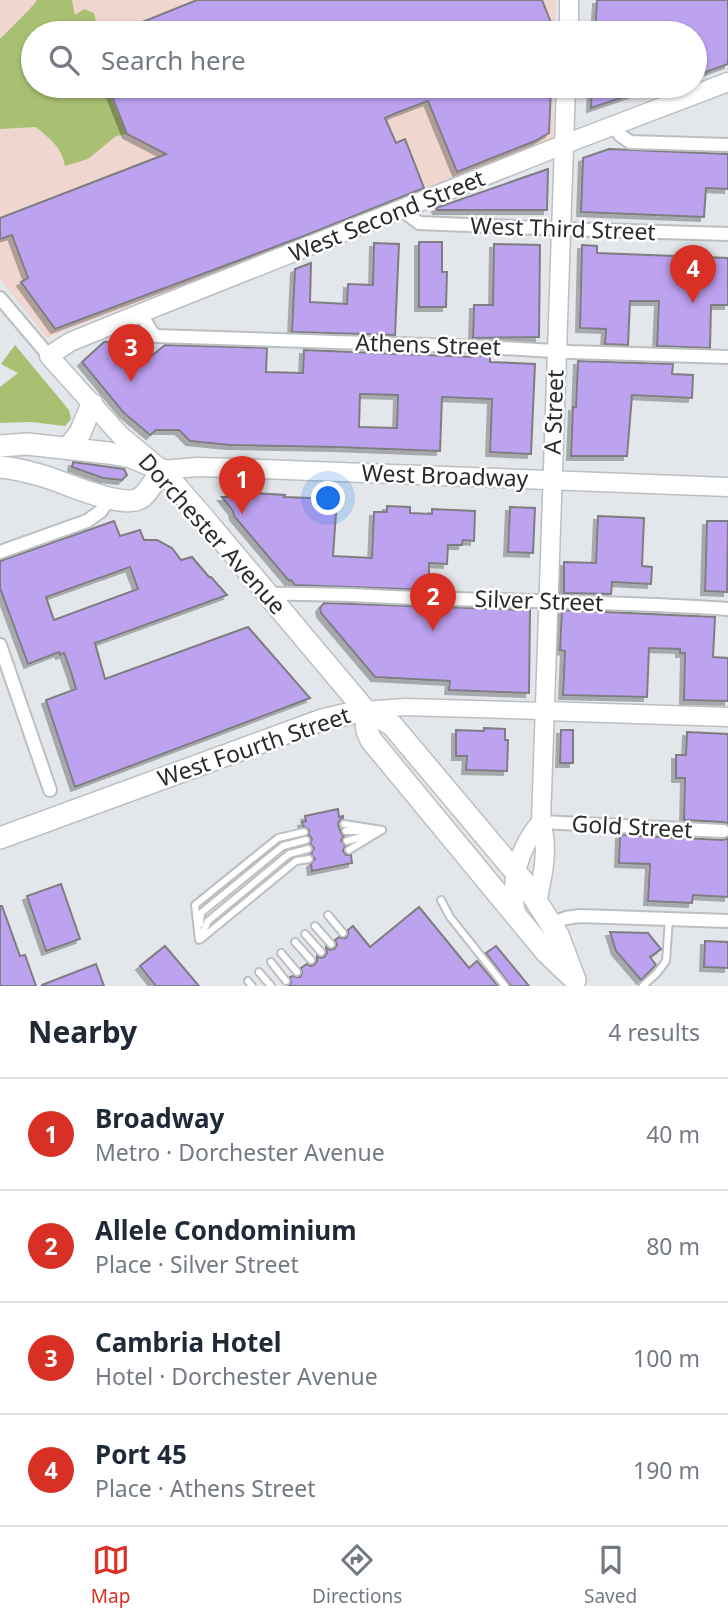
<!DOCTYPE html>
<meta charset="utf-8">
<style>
:root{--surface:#fff;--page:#f6f6f7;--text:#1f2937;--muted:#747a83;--line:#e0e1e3;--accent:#d93025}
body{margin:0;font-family:"Noto Sans",sans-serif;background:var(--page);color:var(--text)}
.you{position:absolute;left:329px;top:499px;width:24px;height:24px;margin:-18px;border:5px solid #fff;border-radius:50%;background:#1a73e8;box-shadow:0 0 0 10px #1a73e833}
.badge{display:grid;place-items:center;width:46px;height:46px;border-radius:50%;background:var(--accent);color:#fff;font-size:23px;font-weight:700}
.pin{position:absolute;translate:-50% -58px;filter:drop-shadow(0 2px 4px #0008)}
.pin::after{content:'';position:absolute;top:37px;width:24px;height:21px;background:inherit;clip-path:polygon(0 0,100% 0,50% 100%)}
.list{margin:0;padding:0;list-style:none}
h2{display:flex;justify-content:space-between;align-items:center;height:91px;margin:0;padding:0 28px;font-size:30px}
h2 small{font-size:23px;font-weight:400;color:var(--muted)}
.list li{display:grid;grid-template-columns:46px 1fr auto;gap:21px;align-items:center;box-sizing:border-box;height:112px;padding:0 28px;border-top:2px solid var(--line)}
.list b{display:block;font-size:26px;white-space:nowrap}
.list p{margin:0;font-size:23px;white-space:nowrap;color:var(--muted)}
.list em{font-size:23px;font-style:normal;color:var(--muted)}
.icon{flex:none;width:38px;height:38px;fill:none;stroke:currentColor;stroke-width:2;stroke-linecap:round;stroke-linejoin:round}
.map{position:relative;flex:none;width:728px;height:986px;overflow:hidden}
.search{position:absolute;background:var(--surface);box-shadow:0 2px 5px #0004;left:21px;right:21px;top:21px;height:77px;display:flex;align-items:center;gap:18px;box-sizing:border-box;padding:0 24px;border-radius:38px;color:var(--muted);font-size:26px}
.sheet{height:539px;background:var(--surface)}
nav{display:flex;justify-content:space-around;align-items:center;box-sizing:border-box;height:98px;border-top:2px solid var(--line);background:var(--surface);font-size:19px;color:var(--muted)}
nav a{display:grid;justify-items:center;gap:4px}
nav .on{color:var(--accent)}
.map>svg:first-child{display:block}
.industrial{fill:#efd6cf}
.green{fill:#a9c072}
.building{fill:#bda2f0;stroke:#7e7d81;stroke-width:2;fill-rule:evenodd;filter:url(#shadow)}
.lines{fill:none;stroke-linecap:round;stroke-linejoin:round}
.service-casing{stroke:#bcbfc2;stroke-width:10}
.minor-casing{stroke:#bcbfc2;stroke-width:16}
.tertiary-casing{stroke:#bcbfc2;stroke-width:19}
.secondary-casing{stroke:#bcbfc2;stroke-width:21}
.primary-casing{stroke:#bcbfc2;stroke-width:24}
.service{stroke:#fff;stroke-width:6}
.minor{stroke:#fff;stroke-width:12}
.tertiary{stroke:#fff;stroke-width:16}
.secondary{stroke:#fff;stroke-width:18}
.primary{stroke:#fff;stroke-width:21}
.labels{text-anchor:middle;stroke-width:5;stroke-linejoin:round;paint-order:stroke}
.street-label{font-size:23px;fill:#2a2b2d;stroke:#fff}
</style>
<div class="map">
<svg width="728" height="986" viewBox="0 0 728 986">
<defs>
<filter id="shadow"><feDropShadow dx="-4" dy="4" stdDeviation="0" flood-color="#0004"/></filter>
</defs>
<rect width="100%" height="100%" fill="#e3e6ea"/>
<!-- industrial -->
<polygon class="industrial" points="0,0 556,0 555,33 33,33 33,86 554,86 553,138 47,338 0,279"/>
<!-- green -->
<g class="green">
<path d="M37 0H72L75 15 84 9 94 13 99 33H33V86H106L127 134 116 136 88 159 65 166C61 146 51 140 36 127L0 129V39L30 9Z"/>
<polygon points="15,345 69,410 71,419 65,426 31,422 0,423 0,387 18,373 1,364"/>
</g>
<!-- building -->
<g class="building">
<polygon points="197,0 542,0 555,33 115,33"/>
<polygon points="597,0 728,0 728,64 695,76 695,33 595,33"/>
<polygon points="108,86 551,86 549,133 535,141 457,172 428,101 396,113 385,118 396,143 405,139 424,188 304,236 55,329 21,282 28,278 12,235 0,239 0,218 166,154 127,134"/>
<polygon points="592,86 649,86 650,88 591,108"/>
<polygon points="609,149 728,154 728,189 706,188 704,217 581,212 583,158"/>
<polygon points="548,169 547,210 437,210 436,208"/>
<polygon points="419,242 442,242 442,272 447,272 446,307 419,307"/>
<polygon points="374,243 399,244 395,335 292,332 295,269 311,263 310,302 347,304 348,284 373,285"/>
<polygon points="494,244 540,245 539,337 473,338 474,305 493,305"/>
<polygon points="582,245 597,246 597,253 728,258 728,305 711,305 710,348 657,346 659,301 630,301 628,345 605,344 606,329 580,328"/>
<path d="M138 341 134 370 165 345 267 348 266 372 303 373 304 350 473 357V355L490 356V362L535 364 531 454 490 452 492 399 442 397 440 451 335 447 230 445 190 441 179 430H156L150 435 123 412 82 362 104 342ZM360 394 398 395 397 428 359 427Z"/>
<polygon points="578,361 673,364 672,374 693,375 692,398 632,395 627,456 571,456 573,407 576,407"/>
<polygon points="73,462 124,469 127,475 122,480 103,478 72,467"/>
<polygon points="234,490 252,490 252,493 285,495 284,497 337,499 333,556 372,558 374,512 387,512 387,506 410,507 410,513 432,514 432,509 475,511 474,541 463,540 462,545 448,545 447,564 429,563 429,590 295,585 291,580 289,581 234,516 233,511 222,497 234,497"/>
<polygon points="510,507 535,508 533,553 508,552"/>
<polygon points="598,516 644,518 642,566 652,567 651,584 612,582 611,594 564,593 564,562 596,563"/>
<path d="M114 521 120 536 140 530 144 540H157L172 548 181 560 192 557 209 577H211L227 595 95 643 105 679 248 627 310 698 75 787 46 700 76 689 71 672 64 653 60 655 59 652 28 664 0 588V561ZM130 567 138 589 54 620 46 597Z"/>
<polygon points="707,521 728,521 727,592 705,591"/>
<polygon points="324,603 530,610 529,693 449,690 450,681 375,677 321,613 320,608"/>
<polygon points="562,610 715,617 713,657 728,658 728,701 684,700 685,653 680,653 680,649 649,648 647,697 563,695 565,651 560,650"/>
<polygon points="484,728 505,729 505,740 508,740 507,771 466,770 467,756 456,756 456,730 484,731"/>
<polygon points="561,730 573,730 573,763 560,763"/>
<polygon points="687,732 728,734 728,824 723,822 684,820 685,778 676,778 676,755 686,755"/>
<polygon points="338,809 339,817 343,816 343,818 340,820 338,824 341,833 344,836 341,840 345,846 343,851 346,855 351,855 352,863 312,871 311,864 315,859 311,854 314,848 310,844 312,839 309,835 309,830 303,826 302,822 306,821 305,816"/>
<polygon points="620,835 723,840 728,838 728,897 693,895 692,903 648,901 650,864 619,863"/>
<polygon points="61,884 80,939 46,951 27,896"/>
<polygon points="0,906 2,906 20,956 25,955 36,986 0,986"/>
<polygon points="419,907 469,968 477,961 498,986 289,986 291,982 290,977 293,976 296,977 300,977 302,973 301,968 307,964 310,966 314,965 317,961 317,956 320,958 324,957 327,953 326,947 330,950 334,949 337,945 335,940 339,937 342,938 346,938 348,934 348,930 353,926 370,947"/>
<polygon points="610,932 648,933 661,949 650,957 656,965 641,980 616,951"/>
<polygon points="705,941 728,942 728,968 704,967"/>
<polygon points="165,946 199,986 156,986 140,966"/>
<polygon points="496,946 529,986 511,986 486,953"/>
<polygon points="96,964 104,986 42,986 42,985"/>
</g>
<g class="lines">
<defs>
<g id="service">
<polyline points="344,824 382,830"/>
<polyline points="346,831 370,831"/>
<polyline points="347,841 371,834"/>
<polyline points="349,850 382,830"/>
<polyline points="441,900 450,917 505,986"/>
<polyline points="328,915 343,933"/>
<polyline points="200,924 201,913 283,846 306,840"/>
<polyline points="315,926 331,944"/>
<polyline points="305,934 321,952"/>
<polyline points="200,939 208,921 289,854 308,849"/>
<polyline points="201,939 296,861 309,859"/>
<polyline points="199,940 195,905 278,838 304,832"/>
<polyline points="295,942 311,960"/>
<polyline points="281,953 297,972"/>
<polyline points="271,962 286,981"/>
<polyline points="259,972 271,986"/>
<polyline points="248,981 252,986"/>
<polyline points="643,986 657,973 666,961 669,919"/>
</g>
<g id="minor">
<polyline points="615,125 620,135 630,142 728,145"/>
<polyline points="402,210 419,223 561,229 728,234"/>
<polyline points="0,298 49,356"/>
<polyline points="141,313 151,331 156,336 485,347 571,352 728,357"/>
<polyline points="0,552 87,521 101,511 109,499"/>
<path d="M267 594C317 593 367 596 417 598 521 601 624 602 728 609"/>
<polyline points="0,645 50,790"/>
<polyline points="541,822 723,831"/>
<polyline points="551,924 566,918 580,916 728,921"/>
</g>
<polyline id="tertiary" points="365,710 405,707 545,711"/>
<g id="secondary">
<polyline points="569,33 569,0"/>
<polyline points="728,82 565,144 141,313 70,342 49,356 120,435 162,470 197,467 236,468 728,487"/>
<polyline points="545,711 728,717"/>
<path d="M537 902C543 875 549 849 541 822L566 86"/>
<path d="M517 917C508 884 519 847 541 822"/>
</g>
<g id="primary">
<polyline points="0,446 27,444 109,453 131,457 162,470 202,516 365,710 392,725 524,882 558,935 575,980"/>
<polyline points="68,448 80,433 92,404"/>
<path d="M0 467C14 468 29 472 43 476 64 482 124 511 142 497 150 490 156 478 162 470"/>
<polyline points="365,710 367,731 371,740 546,952 571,976"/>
<polyline points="0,838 322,720 365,710"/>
</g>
</defs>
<!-- service casing -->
<use href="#service" class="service-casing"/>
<!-- minor casing -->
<use href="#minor" class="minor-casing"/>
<!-- tertiary casing -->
<use href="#tertiary" class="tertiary-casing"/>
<!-- secondary casing -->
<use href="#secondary" class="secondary-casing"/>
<!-- primary casing -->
<use href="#primary" class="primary-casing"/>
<!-- service -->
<use href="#service" class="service"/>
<!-- minor -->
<use href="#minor" class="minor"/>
<!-- tertiary -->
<use href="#tertiary" class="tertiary"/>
<!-- secondary -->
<use href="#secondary" class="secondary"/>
<!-- primary -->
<use href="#primary" class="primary"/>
</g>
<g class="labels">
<!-- street labels -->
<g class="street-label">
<text transform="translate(387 216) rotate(-22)" y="8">West Second Street</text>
<text transform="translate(563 229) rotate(2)" y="8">West Third Street</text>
<text transform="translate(428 345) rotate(2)" y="8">Athens Street</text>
<text transform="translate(554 412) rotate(-88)" y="8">A Street</text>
<text transform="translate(445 476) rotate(2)" y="8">West Broadway</text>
<text transform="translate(212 534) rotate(48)" y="8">Dorchester Avenue</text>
<text transform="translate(539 601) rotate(2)" y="8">Silver Street</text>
<text transform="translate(254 747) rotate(-19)" y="8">West Fourth Street</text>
<text transform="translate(632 827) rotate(3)" y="8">Gold Street</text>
</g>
</g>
</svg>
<div class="you"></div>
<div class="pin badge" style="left:242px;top:514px">1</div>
<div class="pin badge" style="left:433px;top:631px">2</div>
<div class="pin badge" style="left:131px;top:382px">3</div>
<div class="pin badge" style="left:693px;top:303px">4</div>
<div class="search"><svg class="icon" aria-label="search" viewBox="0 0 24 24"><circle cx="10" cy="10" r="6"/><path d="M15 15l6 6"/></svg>Search here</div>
</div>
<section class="sheet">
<h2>Nearby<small>4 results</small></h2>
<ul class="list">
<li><span class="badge">1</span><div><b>Broadway</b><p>Metro · Dorchester Avenue</p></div><em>40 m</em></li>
<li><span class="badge">2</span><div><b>Allele Condominium</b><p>Place · Silver Street</p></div><em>80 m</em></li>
<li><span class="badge">3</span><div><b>Cambria Hotel</b><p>Hotel · Dorchester Avenue</p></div><em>100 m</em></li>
<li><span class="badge">4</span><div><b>Port 45</b><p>Place · Athens Street</p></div><em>190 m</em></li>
</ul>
</section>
<nav>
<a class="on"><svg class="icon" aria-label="map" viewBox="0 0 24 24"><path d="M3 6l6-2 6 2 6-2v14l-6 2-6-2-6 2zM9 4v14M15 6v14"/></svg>Map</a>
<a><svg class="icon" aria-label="directions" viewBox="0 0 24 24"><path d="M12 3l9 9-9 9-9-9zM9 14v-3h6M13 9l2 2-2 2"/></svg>Directions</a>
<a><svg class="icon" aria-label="saved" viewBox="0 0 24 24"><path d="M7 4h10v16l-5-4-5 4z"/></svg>Saved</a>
</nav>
